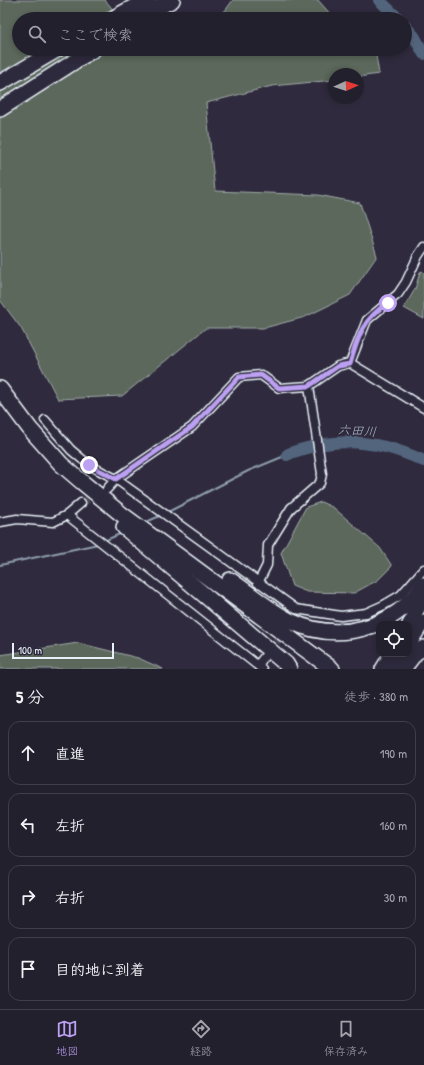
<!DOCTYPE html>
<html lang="ja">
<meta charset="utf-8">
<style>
:root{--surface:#23202e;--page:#2b2836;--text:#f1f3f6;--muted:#a3a3aa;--line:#403e4a;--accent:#bca0f2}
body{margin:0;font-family:"Patrick Hand","Klee One",sans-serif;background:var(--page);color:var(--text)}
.controls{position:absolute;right:12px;bottom:12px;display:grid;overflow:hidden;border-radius:8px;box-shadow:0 2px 6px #0003}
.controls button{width:36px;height:36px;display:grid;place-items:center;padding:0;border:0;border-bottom:1px solid var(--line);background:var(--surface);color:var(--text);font:20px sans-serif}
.compass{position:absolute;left:328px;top:68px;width:36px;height:36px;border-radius:50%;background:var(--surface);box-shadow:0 2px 6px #0003;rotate:87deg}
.scale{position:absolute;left:12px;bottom:10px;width:102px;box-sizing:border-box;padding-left:4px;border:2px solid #e8f1f8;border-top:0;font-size:11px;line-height:14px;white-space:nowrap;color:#e8f1f8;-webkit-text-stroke:3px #2f2a3d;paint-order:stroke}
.stop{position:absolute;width:12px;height:12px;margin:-9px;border:3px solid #bca0f2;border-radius:50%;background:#fff}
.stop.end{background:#bca0f2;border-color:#fff;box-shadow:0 1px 4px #0008}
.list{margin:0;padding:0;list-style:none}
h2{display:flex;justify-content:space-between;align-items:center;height:52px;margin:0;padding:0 16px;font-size:17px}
h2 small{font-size:13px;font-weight:400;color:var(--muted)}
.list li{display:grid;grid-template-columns:26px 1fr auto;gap:12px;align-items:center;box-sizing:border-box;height:64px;margin:0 8px 8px;padding:0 8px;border:1px solid var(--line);border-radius:12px}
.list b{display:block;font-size:15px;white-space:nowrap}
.list em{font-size:13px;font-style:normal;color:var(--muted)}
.icon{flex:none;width:22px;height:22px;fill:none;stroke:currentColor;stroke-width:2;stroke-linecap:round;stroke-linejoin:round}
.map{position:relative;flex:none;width:424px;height:669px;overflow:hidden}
.search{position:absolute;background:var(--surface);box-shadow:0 2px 6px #0003;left:12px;right:12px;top:12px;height:44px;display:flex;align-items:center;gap:10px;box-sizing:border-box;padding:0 14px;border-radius:22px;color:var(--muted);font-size:15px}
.sheet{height:340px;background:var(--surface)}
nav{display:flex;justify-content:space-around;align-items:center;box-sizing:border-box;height:56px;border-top:1px solid var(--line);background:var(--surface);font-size:11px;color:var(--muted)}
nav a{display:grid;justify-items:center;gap:2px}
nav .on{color:var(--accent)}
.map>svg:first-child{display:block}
.green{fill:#5b675c;stroke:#a2acaa}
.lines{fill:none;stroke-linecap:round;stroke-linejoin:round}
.stream{stroke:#8e9dae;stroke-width:2}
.river{stroke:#52657d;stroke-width:12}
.minor-tunnel{stroke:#4b4859;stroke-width:8;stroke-dasharray:8 4;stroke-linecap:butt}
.minor-casing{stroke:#e8f1f8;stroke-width:11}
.trunk-casing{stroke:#e8f1f8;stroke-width:16}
.motorway-casing{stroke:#e8f1f8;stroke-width:18}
.minor{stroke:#2f2a3d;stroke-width:8}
.trunk{stroke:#2f2a3d;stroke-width:13}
.motorway{stroke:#2f2a3d;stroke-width:15}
.route{stroke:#bca0f2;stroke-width:5}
.labels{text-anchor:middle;stroke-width:3;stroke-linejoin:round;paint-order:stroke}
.water-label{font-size:13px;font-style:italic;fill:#acb9c7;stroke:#2f2a3d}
</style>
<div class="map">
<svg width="424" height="669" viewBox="0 0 424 669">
<rect width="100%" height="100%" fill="#2f2a3d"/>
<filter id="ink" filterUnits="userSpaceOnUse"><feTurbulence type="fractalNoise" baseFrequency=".025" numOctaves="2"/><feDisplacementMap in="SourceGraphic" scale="8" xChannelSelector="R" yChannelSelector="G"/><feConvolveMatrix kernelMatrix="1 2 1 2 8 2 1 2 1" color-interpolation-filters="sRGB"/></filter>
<g filter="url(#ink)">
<!-- green -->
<g class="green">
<polygon points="0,0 105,0 121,19 19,19 19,49 375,49 379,74 358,77 358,74 334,74 334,80 272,86 206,103 215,191 318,195 360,203 377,256 350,295 305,317 264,328 206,328 122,396 58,399 21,328 0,300"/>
<polygon points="233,0 318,0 332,16 341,19 205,19 225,11"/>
<polygon points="422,271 424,273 424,319 404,308 415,289 420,272"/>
<polygon points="321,502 334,508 380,548 392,566 378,580 354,593 307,592 292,586 281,553 306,507"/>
<polygon points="78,643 138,658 163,669 0,669 0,655"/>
</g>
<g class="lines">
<!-- stream -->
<g class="stream">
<polyline points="166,513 248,471 287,455"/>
<polyline points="144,523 162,515"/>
<polyline points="104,541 122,533"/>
<polyline points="0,565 98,544"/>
</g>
<!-- river -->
<g class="river">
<polyline points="379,0 399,19"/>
<polyline points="405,26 414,36 424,54"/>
<path d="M287 455C293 451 301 450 307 448 348 436 386 443 424 461"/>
</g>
<!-- minor-tunnel -->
<g class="minor-tunnel">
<polyline points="81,503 100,493"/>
<polyline points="268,651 285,631"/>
</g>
<defs>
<g id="minor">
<polyline points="350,363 367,320 398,294 406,282 418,256 424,247"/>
<polyline points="45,420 71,450 89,465 116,479 296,609 341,616 366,613 384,605 401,595 424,569"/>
<polyline points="107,489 116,479 192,427 239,377 261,375 279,388 309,386 338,366 350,363 424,408"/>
<polyline points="67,515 262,669"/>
<polyline points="0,522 17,519 53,522 67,515 81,503"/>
<polyline points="258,583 267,565 268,545 291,508 320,483 322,474 309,386"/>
<polyline points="258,665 264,657"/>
</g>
<g id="trunk">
<polyline points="409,624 424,599"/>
<polyline points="409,645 424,621"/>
<polyline points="382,669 391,654"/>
<polyline points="394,669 403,654"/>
</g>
<g id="motorway">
<polyline points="112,19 147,0"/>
<polyline points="136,19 172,0"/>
<polyline points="0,83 58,49"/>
<polyline points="0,109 94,49"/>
<polyline points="0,389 30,429 61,464 82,482 120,513 332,669"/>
<polyline points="124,527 286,664 289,669"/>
<path d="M230 580C248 592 271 612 290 621 339 644 393 629 424 585"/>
<polyline points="403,669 416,652 424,648"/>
</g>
</defs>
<!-- minor casing -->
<use href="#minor" class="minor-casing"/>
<!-- trunk casing -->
<use href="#trunk" class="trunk-casing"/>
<!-- motorway casing -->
<use href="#motorway" class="motorway-casing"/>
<!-- minor -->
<use href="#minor" class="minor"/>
<!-- trunk -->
<use href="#trunk" class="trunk"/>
<!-- motorway -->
<use href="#motorway" class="motorway"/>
</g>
</g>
<g class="lines" filter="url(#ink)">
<!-- route -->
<path class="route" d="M89 465 116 479 192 427 239 377 261 375 279 388 309 386 338 366 350 364C358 336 363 319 388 303"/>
</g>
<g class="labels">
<!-- water labels -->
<g class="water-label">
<text transform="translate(357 430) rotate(4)" y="5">六田川</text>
</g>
</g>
</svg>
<div class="controls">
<button><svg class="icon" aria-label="locate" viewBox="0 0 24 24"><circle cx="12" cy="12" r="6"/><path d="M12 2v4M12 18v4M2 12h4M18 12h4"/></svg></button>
</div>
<svg class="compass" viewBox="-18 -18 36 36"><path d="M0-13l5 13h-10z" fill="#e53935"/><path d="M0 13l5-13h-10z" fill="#a3a3aa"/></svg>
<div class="scale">100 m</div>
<div class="stop" style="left:388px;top:303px"></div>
<div class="stop end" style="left:89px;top:465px"></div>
<div class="search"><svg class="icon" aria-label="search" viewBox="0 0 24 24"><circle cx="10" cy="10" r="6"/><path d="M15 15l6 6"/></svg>ここで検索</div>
</div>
<section class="sheet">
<h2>5 分<small>徒歩 · 380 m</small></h2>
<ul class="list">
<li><svg class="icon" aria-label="ahead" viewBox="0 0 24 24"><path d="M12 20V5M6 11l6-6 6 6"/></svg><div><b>直進</b></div><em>190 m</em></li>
<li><svg class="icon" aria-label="left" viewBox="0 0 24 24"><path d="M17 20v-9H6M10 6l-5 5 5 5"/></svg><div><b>左折</b></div><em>160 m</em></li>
<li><svg class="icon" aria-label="right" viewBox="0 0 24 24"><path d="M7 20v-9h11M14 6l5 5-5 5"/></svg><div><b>右折</b></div><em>30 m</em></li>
<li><svg class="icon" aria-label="arrive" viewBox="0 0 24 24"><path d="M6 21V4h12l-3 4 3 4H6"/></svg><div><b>目的地に到着</b></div></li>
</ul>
</section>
<nav>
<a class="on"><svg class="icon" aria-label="map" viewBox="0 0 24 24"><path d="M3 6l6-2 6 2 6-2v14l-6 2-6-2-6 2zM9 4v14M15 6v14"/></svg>地図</a>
<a><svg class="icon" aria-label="directions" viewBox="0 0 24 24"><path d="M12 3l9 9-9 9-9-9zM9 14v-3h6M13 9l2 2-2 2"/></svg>経路</a>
<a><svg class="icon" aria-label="saved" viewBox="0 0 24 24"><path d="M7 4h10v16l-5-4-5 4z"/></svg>保存済み</a>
</nav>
